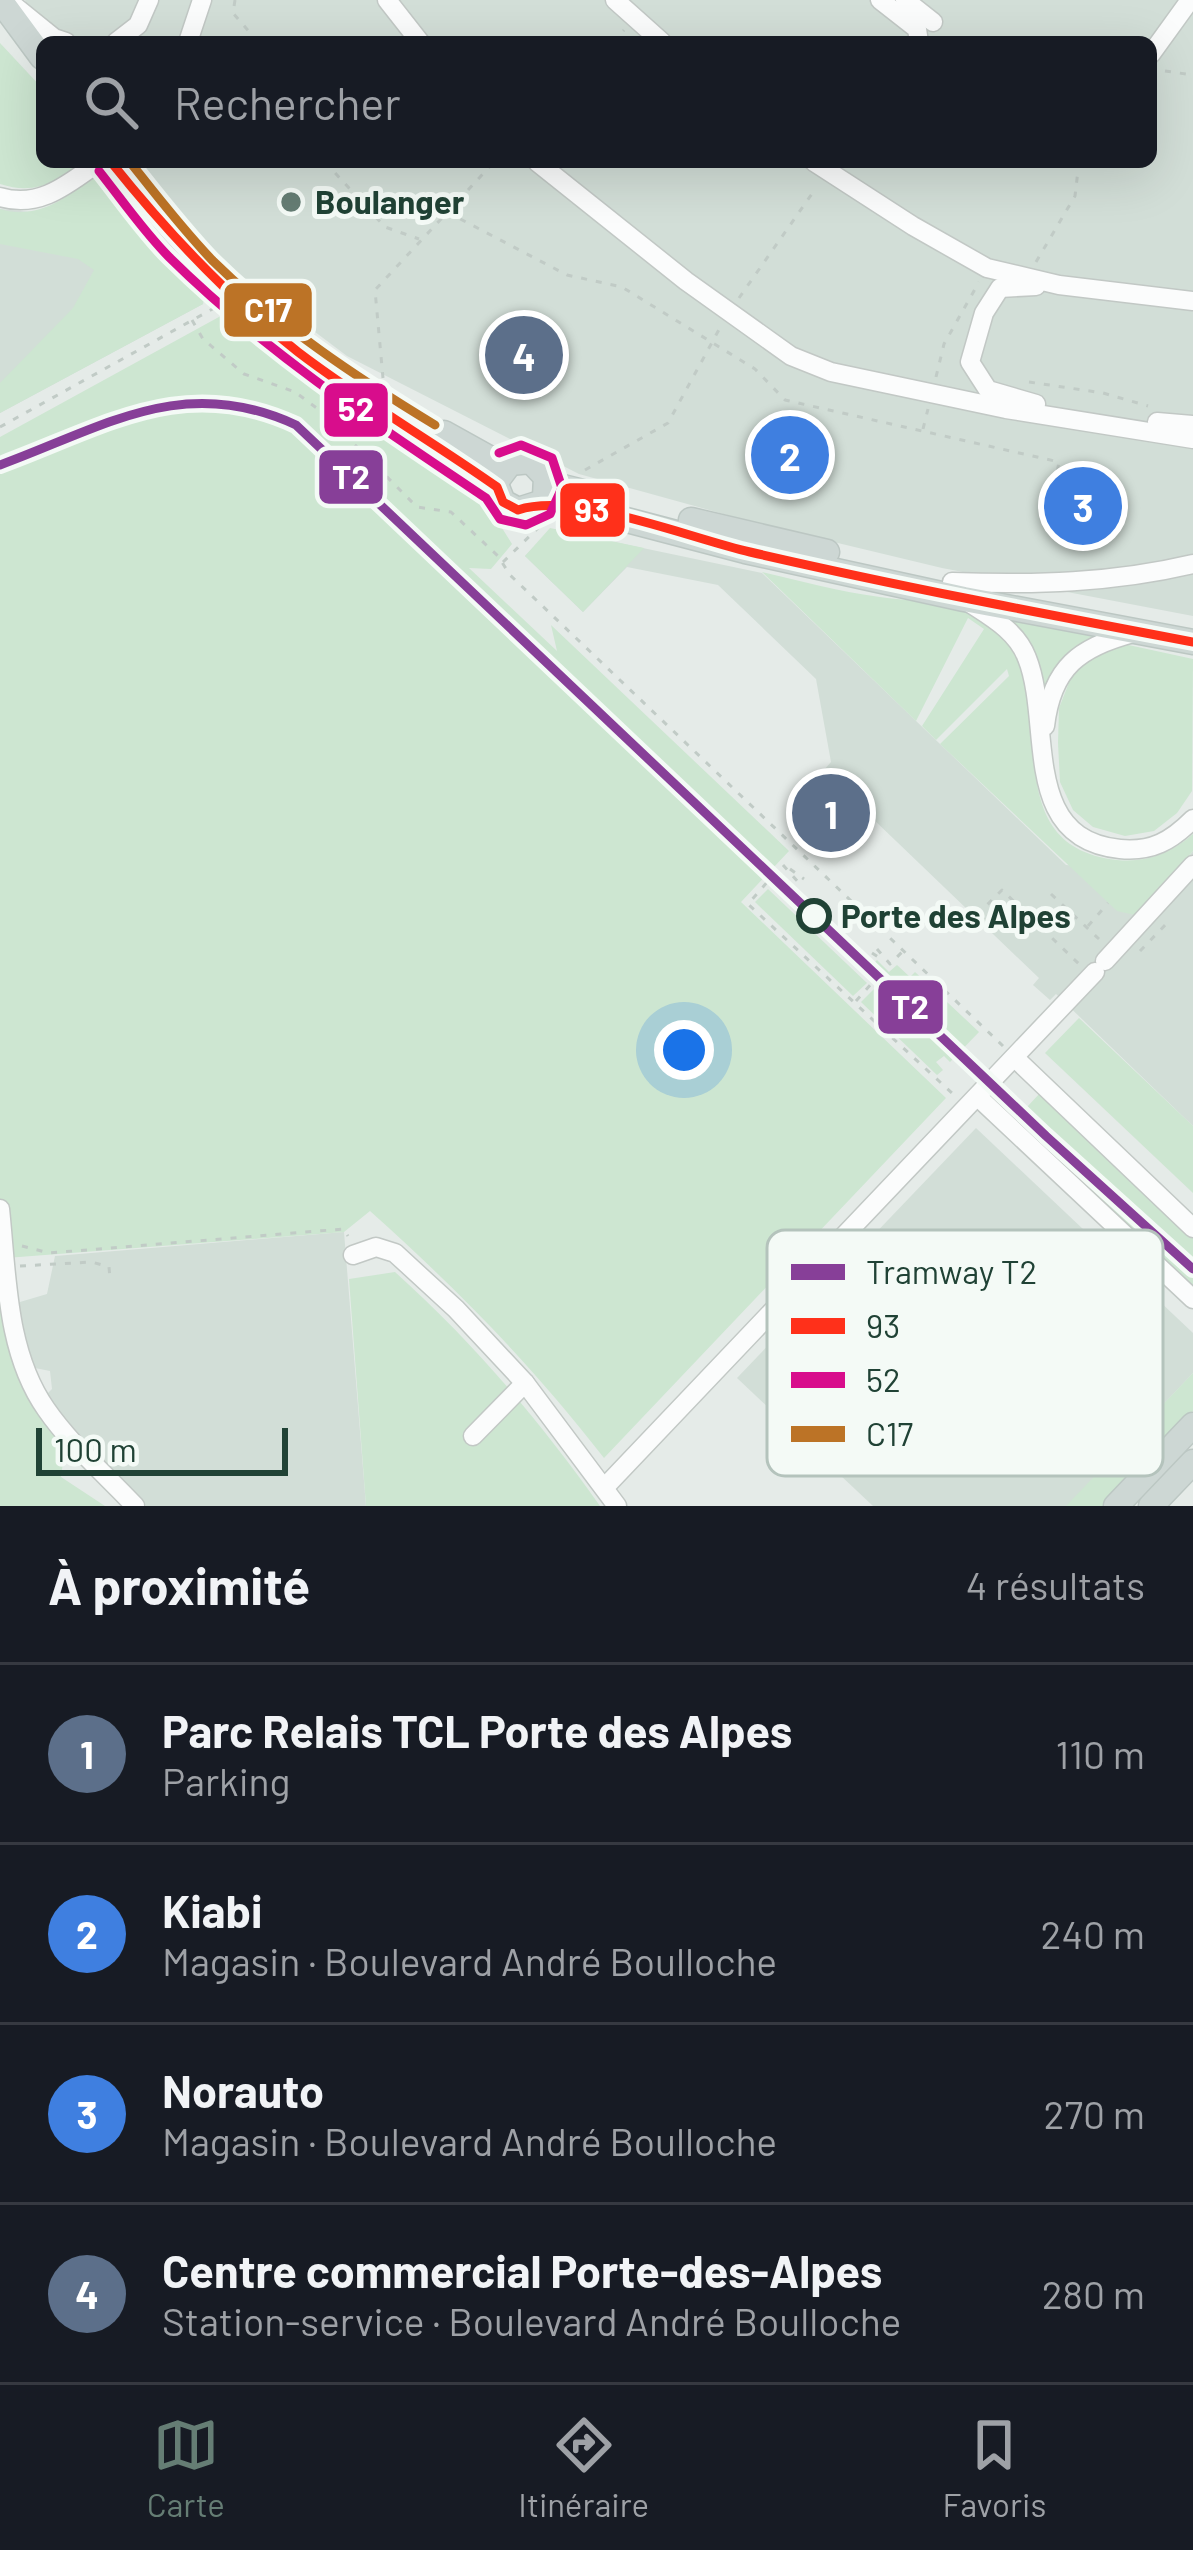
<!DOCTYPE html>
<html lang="fr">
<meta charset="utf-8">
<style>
:root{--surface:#171b24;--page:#242831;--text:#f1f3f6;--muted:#9ea1a6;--line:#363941;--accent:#657d74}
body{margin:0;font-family:Barlow,sans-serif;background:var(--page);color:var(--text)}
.scale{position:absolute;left:36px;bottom:30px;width:252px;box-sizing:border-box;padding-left:12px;border:6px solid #204235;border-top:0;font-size:33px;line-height:42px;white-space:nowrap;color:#204235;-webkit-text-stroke:9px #f4faf6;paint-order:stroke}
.you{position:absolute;left:684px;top:1050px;width:42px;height:42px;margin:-30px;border:9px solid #fff;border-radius:50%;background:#1a73e8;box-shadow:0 0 0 18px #1a73e833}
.badge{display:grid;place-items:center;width:78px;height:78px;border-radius:50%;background:var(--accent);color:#fff;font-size:39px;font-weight:700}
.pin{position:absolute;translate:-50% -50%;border:6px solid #fff;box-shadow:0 3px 12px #0006}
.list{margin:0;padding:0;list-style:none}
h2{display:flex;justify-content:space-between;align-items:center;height:156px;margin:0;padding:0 48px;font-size:51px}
h2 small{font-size:39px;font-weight:400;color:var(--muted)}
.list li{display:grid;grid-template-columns:78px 1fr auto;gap:36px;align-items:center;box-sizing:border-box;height:180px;padding:0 48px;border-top:3px solid var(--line)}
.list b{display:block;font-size:45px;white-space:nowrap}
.list p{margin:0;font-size:39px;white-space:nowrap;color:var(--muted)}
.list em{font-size:39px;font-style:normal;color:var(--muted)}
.icon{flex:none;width:66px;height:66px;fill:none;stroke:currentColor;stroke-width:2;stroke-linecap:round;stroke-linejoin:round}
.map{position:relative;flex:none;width:1193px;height:1506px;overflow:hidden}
.search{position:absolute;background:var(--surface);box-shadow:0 12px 48px #0002;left:36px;right:36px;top:36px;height:132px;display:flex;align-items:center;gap:30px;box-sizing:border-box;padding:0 42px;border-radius:18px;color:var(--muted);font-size:45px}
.sheet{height:876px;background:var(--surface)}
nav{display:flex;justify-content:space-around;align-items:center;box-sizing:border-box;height:168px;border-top:3px solid var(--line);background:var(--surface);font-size:33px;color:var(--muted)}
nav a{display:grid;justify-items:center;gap:6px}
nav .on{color:var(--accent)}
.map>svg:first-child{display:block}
.built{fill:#d2ded7}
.green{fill:#cde6d1}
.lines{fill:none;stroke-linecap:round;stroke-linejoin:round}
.minor-casing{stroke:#c2c8c5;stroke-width:21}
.major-casing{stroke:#bcc7c3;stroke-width:27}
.path{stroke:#c1cbc6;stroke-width:3;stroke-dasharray:6 9;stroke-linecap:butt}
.minor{stroke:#fbfcfc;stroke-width:18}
.major{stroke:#cdd7d4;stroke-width:24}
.bus-1-casing{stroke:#f4faf6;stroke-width:18}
.bus-2-casing{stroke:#f4faf6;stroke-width:18}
.bus-3-casing{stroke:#f4faf6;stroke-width:18}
.bus-1{stroke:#ff301a;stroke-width:9}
.bus-2{stroke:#d80d8c;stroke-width:9}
.bus-3{stroke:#bc7326;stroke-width:9}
.tram-1-casing{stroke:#f4faf6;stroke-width:18}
.tram-1{stroke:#873f98;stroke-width:9}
.poi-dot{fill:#657d74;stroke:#f4faf6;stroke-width:4.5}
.stop-dot{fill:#f4faf6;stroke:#204235;stroke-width:6}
.labels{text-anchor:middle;stroke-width:10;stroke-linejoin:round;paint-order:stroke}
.poi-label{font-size:33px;font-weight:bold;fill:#204235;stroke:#f4faf6;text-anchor:start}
.stop-label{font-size:33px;font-weight:bold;fill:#204235;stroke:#f4faf6;text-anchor:start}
.key{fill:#f4faf6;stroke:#b4c3bc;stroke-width:3}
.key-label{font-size:33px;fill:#204235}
.line-badge{stroke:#f4faf6;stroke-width:4.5}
.badge-label{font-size:33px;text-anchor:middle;font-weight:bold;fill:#fff}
</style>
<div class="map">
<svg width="1193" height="1506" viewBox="0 0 1193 1506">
<rect width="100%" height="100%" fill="#e5ebe8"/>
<!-- built -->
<g class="built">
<polygon points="25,0 1193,0 1193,616 942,568 767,526 579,474 347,356 242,277 193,230 139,162 1151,162 1151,42 45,42"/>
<polygon points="67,197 205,288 203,304 0,413 0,209 31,212 49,208"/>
<polygon points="552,529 762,573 1066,865 1171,875 1193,851 1193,1126 1056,994 1050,1000 1033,985 1039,978 823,771 831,762 816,679 718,585 627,567 583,612 525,556"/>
<polygon points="976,1128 1193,1333 1193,1373 1067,1506 873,1506 737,1378"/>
<polygon points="344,1232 366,1506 146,1506 44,1397 52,1389 50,1371 30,1367 16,1316 20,1302 47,1294 55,1256"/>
</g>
<!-- green -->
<g class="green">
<path d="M0 43 42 88V162H84C57 183 34 195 0 184Z"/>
<path d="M105 168 205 288 203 304 0 413V383L73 308 94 270 78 259 0 244V209C42 222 73 192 105 168Z"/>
<path d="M228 312 350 414 487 504 512 544 491 569 469 568 557 651 551 625 789 851 741 902 946 1098 604 1458C531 1364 458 1290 370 1211L344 1232 6 1258 0 1208V437Z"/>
<polygon points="550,528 644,548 583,612 525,556"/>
<path d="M762 572C801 581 840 592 880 597 918 602 962 602 994 627 1069 685 984 845 1117 860 1147 863 1171 853 1193 834V851L1135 915 1117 911 940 744 1009 676 1007 669 936 740 922 726 984 629 968 618 916 721Z"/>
<polygon points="1012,616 1102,633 1058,667 1046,685 1041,686 1012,624"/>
<polygon points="1124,644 1193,659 1192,791 1177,813 1154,831 1125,836 1093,827 1073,810 1060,782 1058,743 1059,708 1072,675 1095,655"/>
<polygon points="768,889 867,983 853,996 755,902"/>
<polygon points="877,960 889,972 897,965 910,977 915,972 979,1032 950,1062 944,1056 936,1062 943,1070 937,1075 861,1002 880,983 868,969"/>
<polygon points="1079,1018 1193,1126 1193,1193 1045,1053"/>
<polygon points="1041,1092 1193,1236 1193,1291 1014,1121"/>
<path d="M395 1272C474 1343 539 1420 600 1506H366L349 1279Z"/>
<path d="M0 1302C8 1370 24 1395 65 1448L61 1477 105 1506H0Z"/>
<polygon points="1193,1373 1193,1411 1103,1506 1066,1506"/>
</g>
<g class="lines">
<defs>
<g id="minor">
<polyline points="387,0 420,42"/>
<polyline points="615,0 662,42"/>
<polyline points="880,0 917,29 919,42"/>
<polyline points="905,0 933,22"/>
<polyline points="12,4 54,38 66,42"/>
<polyline points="116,42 138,25 149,0"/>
<polyline points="188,42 202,0"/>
<polyline points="1151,54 1190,0"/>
<polyline points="537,162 686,281 791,356 831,372 1006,409 1193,439"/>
<polyline points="814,162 913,226 987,268 1059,285 1193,301"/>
<path d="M0 197C40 209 68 184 99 162"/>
<polyline points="1036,286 1000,288 984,313 970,362 988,390 1036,404"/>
<polyline points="1157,422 1193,425"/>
<path d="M952 582C1034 585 1113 583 1193 564"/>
<path d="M968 602C991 617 1017 631 1027 658 1053 723 1019 839 1120 849 1152 852 1171 841 1193 819"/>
<path d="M1045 726C1052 667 1080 647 1133 633"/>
<polyline points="1105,961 1193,865"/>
<polyline points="1016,1059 1193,1228"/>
<polyline points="979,1098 1193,1299"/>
<path d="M0 1209C7 1275 6 1352 46 1409 70 1444 106 1475 135 1506"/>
<polyline points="353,1255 376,1247 395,1253 456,1309 525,1383 617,1506"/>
<polyline points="473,1436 525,1383"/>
<polyline points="605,1487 1095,972"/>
</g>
<g id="major">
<polyline points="0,0 42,57"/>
<path d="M111 162C170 236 223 293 298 352 361 401 432 440 497 487L503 502 518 510 540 503 573 506 745 551 964 599 1193 642"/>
<polyline points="444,433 505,467"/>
<polyline points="498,479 510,463 531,461 546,477 545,497"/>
<polyline points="547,483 599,496"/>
<polyline points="691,520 827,552"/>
<polyline points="1116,1506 1193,1425"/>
<polyline points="1151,1506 1193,1462"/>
</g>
</defs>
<!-- minor casing -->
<use href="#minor" class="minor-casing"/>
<!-- major casing -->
<use href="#major" class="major-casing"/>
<!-- path -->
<g class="path">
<polyline points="235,0 233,13 258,42"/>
<polyline points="613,42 624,30"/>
<polyline points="1165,71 1193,75"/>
<polyline points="325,162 385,227 419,239"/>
<polyline points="447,212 567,275 622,287 755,369 785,400 1059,462 1057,473"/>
<polyline points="1036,262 1075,196 1079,162"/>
<polyline points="739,298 816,188"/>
<polyline points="192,320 203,339 244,374 295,392 322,412 417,507 451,512 498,556 510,575 1003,1046"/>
<polyline points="936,377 944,344 979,282"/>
<polyline points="383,378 375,290 494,162"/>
<polyline points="1029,382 1103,393 1148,406"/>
<polyline points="0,427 216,307"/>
<polyline points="923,429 928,409"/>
<polyline points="585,470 668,423 721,326"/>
<polyline points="503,562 539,527"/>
<polyline points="809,839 828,821"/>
<polyline points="783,865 800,884"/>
<polyline points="790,869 804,879"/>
<polyline points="1051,894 1099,939"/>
<polyline points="788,898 769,880 748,904 954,1095"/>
<polyline points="977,909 980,912 1002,890 1079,964"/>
<polyline points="1088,926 1108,903"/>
<polyline points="877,949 890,964 902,952"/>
<polyline points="1140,951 1171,919"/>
<polyline points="872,953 883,960"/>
<polyline points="856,1001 873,982 865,971"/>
<polyline points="22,1246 49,1253 343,1229 348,1236"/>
<polyline points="905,1259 1012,1363"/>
<polyline points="20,1266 92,1262 109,1267 110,1279"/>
</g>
<!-- minor -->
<use href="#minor" class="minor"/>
<!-- major -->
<use href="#major" class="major"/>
<defs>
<path id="bus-1" d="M111 162C167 232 228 297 298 352 362 401 432 441 497 487L503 502 518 510C576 491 688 538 750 552 897 586 1045 614 1193 642"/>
<path id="bus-2" d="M99 171C122 200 144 232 169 257 264 351 375 424 486 498L500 519 526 525 550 514 562 488 552 458 521 445 499 453"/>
<path id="bus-3" d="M130 162C157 196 183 230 213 261 279 326 356 377 435 425"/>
</defs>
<!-- bus-1 casing -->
<use href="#bus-1" class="bus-1-casing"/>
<!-- bus-2 casing -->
<use href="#bus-2" class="bus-2-casing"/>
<!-- bus-3 casing -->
<use href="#bus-3" class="bus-3-casing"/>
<!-- bus-1 -->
<use href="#bus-1" class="bus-1"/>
<!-- bus-2 -->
<use href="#bus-2" class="bus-2"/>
<!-- bus-3 -->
<use href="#bus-3" class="bus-3"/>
<defs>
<path id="tram-1" d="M0 465C106 426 184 373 296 425L1046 1136 1193 1269"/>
</defs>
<!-- tram-1 casing -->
<use href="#tram-1" class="tram-1-casing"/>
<!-- tram-1 -->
<use href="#tram-1" class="tram-1"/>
</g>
<!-- markers -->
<circle class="poi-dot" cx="291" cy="202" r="12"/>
<circle class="stop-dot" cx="814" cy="916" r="15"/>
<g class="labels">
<!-- poi labels -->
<g class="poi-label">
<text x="315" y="214">Boulanger</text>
</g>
<!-- stop labels -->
<g class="stop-label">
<text x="841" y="928">Porte des Alpes</text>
</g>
</g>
<!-- legend -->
<rect x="767" y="1230" width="396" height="246" rx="18" class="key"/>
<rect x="791" y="1264" width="54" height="16" fill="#873f98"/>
<rect x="791" y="1318" width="54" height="16" fill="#ff301a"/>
<rect x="791" y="1372" width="54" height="16" fill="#d80d8c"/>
<rect x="791" y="1426" width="54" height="16" fill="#bc7326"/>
<g class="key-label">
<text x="866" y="1284">Tramway T2</text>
<text x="866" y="1338">93</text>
<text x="866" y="1392">52</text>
<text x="866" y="1446">C17</text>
</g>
<g class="line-badge">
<rect x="222" y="281" width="92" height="58" rx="12" fill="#bc7326"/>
<rect x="322" y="381" width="68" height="58" rx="12" fill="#d80d8c"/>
<rect x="317" y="448" width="68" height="58" rx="12" fill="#873f98"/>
<rect x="558" y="481" width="69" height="58" rx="12" fill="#ff301a"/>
<rect x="876" y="978" width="69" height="58" rx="12" fill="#873f98"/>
</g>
<g class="badge-label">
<text x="268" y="322">C17</text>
<text x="356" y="421">52</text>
<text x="351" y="489">T2</text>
<text x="592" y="522">93</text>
<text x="910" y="1019">T2</text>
</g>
</svg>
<div class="scale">100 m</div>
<div class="you"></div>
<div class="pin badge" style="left:831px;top:813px;background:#5c6f8a">1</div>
<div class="pin badge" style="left:790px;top:455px;background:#3f7fe0">2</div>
<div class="pin badge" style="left:1083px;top:506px;background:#3f7fe0">3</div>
<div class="pin badge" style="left:524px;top:355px;background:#5c6f8a">4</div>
<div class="search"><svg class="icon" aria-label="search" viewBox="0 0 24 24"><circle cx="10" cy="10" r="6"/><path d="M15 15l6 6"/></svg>Rechercher</div>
</div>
<section class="sheet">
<h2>À proximité<small>4 résultats</small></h2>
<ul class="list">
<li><span class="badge" style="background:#5c6f8a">1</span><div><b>Parc Relais TCL Porte des Alpes</b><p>Parking</p></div><em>110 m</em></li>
<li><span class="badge" style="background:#3f7fe0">2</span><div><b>Kiabi</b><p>Magasin · Boulevard André Boulloche</p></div><em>240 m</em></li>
<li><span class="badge" style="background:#3f7fe0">3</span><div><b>Norauto</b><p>Magasin · Boulevard André Boulloche</p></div><em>270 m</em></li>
<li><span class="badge" style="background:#5c6f8a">4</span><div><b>Centre commercial Porte-des-Alpes</b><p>Station-service · Boulevard André Boulloche</p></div><em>280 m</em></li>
</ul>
</section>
<nav>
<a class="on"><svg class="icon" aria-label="map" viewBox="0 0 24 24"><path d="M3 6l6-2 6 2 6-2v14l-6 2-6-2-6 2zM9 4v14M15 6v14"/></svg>Carte</a>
<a><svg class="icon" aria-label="directions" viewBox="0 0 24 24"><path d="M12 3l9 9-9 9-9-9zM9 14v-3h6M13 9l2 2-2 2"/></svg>Itinéraire</a>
<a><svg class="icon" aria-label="saved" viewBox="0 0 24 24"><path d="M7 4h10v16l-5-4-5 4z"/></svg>Favoris</a>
</nav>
